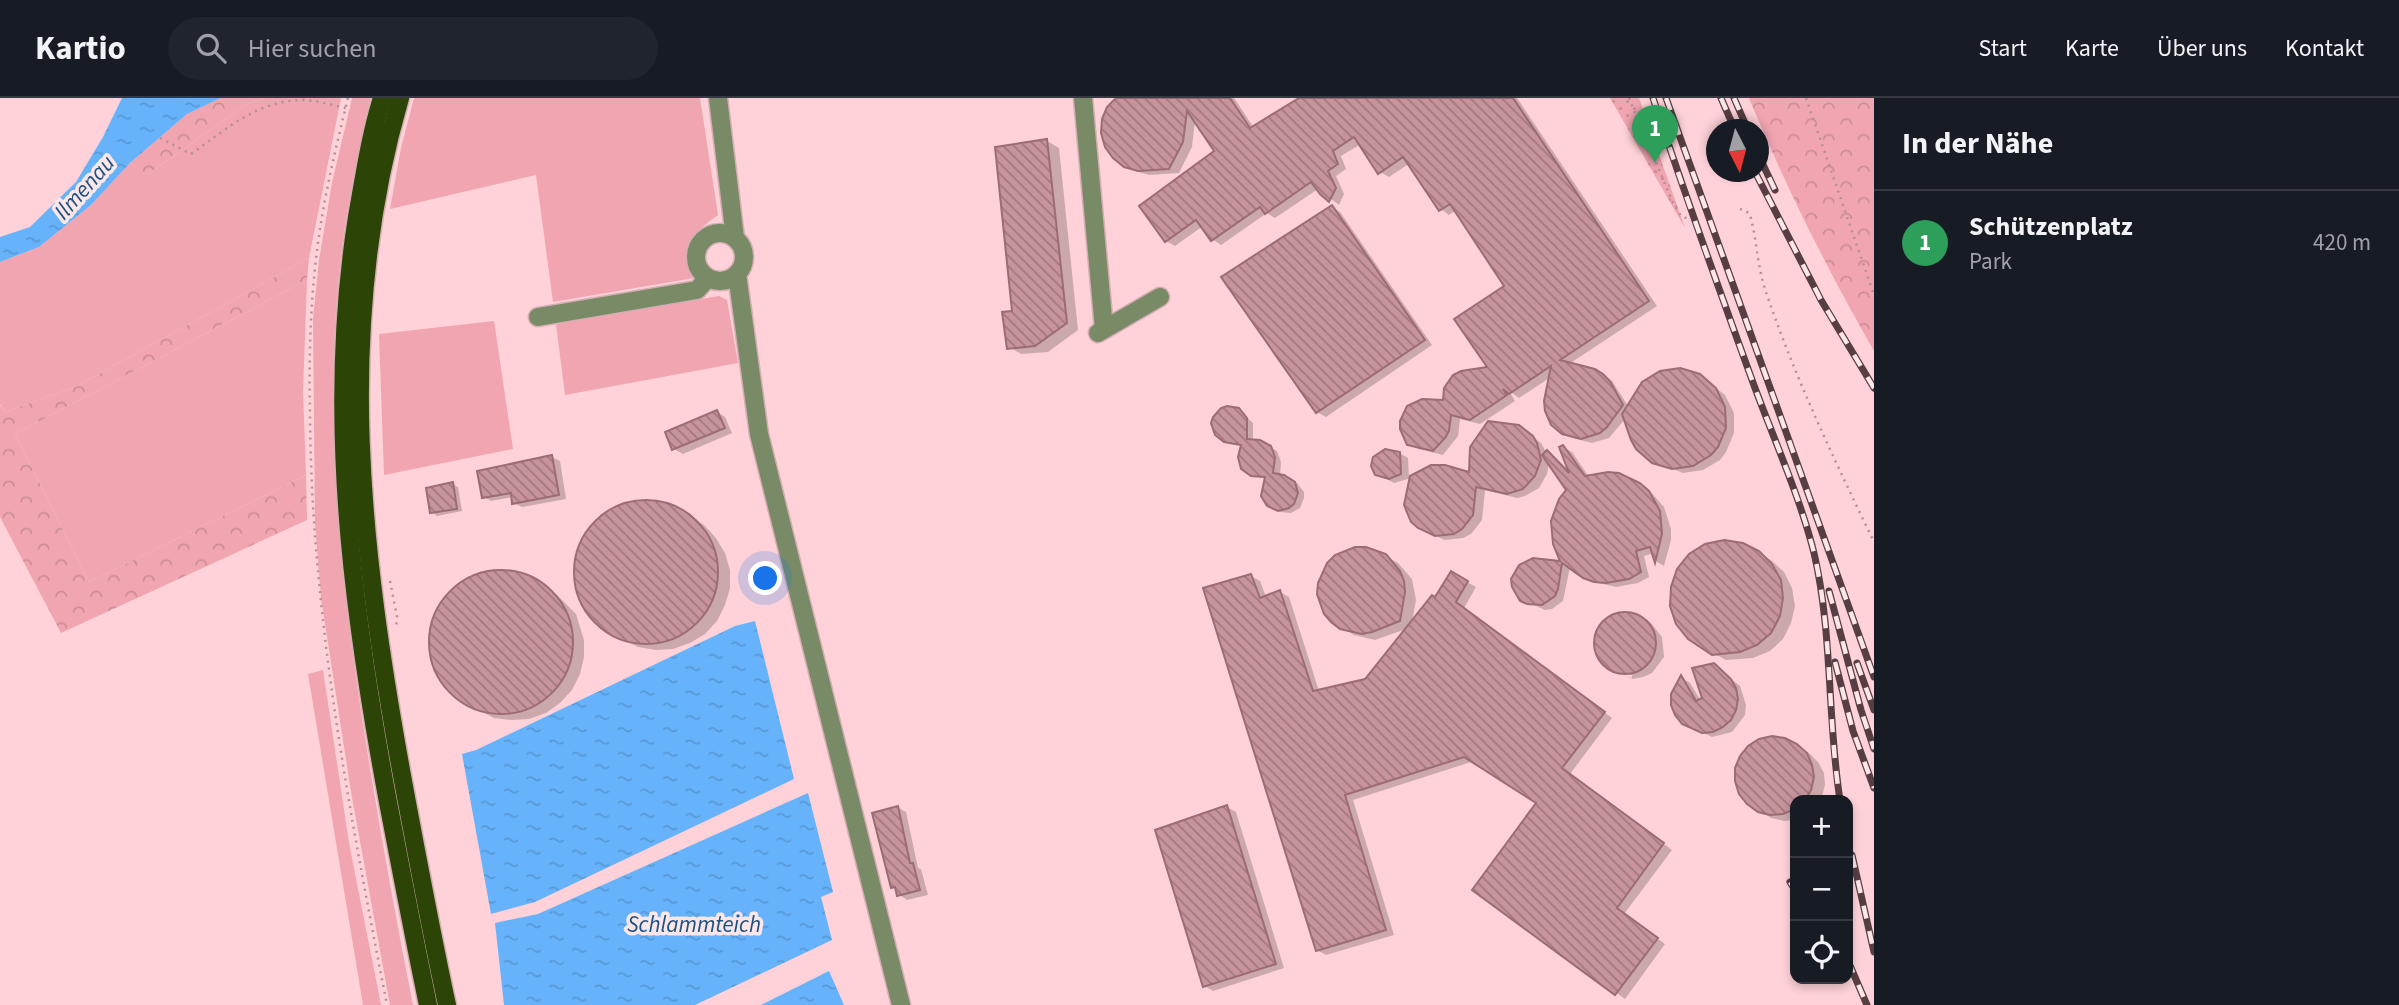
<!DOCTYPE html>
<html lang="de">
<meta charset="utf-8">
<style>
:root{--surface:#171b24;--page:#20242c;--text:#f1f3f6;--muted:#9ea1a6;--line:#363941;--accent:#0b8043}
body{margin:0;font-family:"Source Sans 3",sans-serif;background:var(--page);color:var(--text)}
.controls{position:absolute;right:21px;bottom:21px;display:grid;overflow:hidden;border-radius:14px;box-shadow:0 4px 10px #0003}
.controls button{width:63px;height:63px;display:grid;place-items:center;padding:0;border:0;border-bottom:2px solid var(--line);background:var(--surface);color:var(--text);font:35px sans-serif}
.compass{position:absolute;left:1706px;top:21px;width:63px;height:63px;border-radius:50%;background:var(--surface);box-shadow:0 4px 10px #0003;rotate:174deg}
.you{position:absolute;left:766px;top:481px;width:24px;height:24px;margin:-18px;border:5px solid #fff;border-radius:50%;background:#1a73e8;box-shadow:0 0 0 10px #1a73e833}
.badge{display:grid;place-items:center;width:46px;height:46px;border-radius:50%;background:var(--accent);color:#fff;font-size:23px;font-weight:700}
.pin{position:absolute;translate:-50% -58px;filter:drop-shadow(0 2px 4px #0008)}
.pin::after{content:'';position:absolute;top:37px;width:24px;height:21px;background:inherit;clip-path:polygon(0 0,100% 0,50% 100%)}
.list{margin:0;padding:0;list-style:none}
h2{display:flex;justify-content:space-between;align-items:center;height:91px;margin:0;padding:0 28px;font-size:30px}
h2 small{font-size:23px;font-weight:400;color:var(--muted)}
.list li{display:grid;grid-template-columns:46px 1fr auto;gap:21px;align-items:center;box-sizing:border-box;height:105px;padding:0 28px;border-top:2px solid var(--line)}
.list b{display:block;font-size:26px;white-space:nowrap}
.list p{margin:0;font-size:23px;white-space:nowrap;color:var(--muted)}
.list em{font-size:23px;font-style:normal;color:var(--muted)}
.icon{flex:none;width:38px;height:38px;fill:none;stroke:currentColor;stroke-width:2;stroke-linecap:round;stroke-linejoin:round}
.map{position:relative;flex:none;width:1874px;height:907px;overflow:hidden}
header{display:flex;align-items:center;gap:42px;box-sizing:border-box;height:98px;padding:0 35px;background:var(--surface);border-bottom:2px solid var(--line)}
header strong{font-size:33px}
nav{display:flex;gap:38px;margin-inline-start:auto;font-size:24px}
.search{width:490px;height:63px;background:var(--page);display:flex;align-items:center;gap:18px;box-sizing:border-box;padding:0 24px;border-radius:38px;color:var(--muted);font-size:26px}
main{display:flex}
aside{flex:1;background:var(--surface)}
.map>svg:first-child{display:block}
.grass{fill:#f0a5b1}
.forest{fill:url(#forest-crowns)}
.park{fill:url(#park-dots)}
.water{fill:url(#water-ripples)}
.shadow{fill:#0003}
.building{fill:url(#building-back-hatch);stroke:#9c6c73;stroke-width:2}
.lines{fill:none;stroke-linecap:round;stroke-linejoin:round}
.minor-casing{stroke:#d5aeb3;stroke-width:21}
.major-casing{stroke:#d5aeb3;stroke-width:21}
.path{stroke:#b49096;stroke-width:2.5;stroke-dasharray:2 5;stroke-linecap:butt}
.minor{stroke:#798b66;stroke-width:18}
.major{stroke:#2d4407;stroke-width:18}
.rail-casing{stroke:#573e42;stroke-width:7}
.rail{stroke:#fce6e8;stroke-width:4.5;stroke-dasharray:13;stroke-linecap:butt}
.labels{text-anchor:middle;stroke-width:7;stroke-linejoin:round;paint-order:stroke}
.water-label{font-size:23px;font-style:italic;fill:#1c5281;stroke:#fce6e8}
</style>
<header>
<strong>Kartio</strong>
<div class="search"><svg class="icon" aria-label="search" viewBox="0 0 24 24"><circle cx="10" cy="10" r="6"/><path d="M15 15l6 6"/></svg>Hier suchen</div>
<nav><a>Start</a><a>Karte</a><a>Über uns</a><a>Kontakt</a></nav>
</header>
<main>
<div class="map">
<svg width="1874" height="907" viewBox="0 0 1874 907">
<defs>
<pattern id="forest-crowns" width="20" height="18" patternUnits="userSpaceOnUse" patternTransform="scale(1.75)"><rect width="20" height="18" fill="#f0a5b1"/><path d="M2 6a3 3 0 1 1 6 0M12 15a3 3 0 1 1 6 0" fill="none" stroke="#cd8d97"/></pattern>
<pattern id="park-dots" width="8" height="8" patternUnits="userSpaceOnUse" patternTransform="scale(1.75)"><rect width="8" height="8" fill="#f0a5b1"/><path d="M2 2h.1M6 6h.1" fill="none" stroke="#cd8d97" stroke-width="1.8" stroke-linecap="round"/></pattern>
<pattern id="water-ripples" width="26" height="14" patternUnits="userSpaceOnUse" patternTransform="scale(1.75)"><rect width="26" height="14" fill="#66b3fb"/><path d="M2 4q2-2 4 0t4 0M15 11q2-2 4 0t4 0" fill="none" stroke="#5898d6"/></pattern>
<pattern id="building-back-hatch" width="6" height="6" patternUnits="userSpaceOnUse" patternTransform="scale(1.75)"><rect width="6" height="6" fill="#c8949c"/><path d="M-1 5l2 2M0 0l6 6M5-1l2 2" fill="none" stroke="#a2777e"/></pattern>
</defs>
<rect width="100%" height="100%" fill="#fed2d8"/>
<!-- grass -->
<g class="grass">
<polygon points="264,0 341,0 309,160 77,288 5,314 0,306 0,164 39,149 91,107 130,65 147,77 247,6"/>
<path d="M352 0H371C364 22 361 45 356 67 317 250 334 437 362 620 377 716 394 812 413 907H390L351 694 321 500 315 425 313 221 319 162 332 85Z"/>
<path d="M414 0H700L718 117C687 139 691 144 694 180L553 204 536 77 390 111 401 50Z"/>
<polygon points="307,182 303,293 306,377 89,484 15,336"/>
<polygon points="719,198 727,202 738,265 565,297 556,226"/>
<polygon points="494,223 513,351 384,377 379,236"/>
<polygon points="323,572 349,745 381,907 363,907 308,576"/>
</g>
<!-- forest -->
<g class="forest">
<polygon points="221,0 264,0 247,6 147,77 130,65 187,16"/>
<path d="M1749 0H1874V253C1827 171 1785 87 1749 0Z"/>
<polygon points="309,160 307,182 15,336 89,484 306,377 307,422 61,535 0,419 0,307 5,314 77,288"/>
</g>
<!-- park -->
<polygon class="park" points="1610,0 1639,0 1685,130"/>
<!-- water -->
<g class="water">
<polygon points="122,0 221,0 187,16 130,65 91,107 39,149 0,164 0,139 30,129 76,84 103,39"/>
<polygon points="755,523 794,681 535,804 491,816 462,656 476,652 735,528"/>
<polygon points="808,695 833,794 821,799 832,842 695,907 504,907 495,825 538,816"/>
<polygon points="829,873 844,907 761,907"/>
</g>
<!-- shadow -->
<g class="shadow">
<polygon points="1119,0 1234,0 1254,30 1302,0 1517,0 1657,208 1569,266 1594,273 1612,283 1628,308 1700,278 1725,297 1734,315 1734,335 1726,354 1720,362 1703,372 1683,375 1653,363 1625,321 1609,340 1592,345 1573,340 1563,334 1551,279 1519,300 1509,293 1515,303 1480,326 1460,321 1458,338 1443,357 1418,351 1408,346 1445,304 1490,271 1507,188 1456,112 1449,117 1441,111 1410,65 1389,79 1380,74 1361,46 1341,58 1346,71 1336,78 1344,96 1339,107 1318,91 1275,120 1267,115 1221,147 1212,141 1203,128 1175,148 1166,143 1141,109 1216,54 1195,22 1192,49 1179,75 1149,77 1135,73 1125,68"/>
<polygon points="1047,43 1059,50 1078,232 1048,254 1021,256 1009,249"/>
<polygon points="1332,109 1340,114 1432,247 1326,319 1317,314"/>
<polygon points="1239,312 1253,325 1253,343 1259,343 1277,353 1281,364 1280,379 1297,385 1304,394 1304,400 1300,410 1291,415 1280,414 1268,407 1267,381 1254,378 1242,348 1227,345"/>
<polygon points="717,314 725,319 732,335 683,356 674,351"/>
<polygon points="1518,328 1541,345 1546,354 1556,360 1571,375 1563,349 1572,354 1589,379 1640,387 1649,392 1664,409 1671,431 1671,442 1664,468 1657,464 1654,455 1644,458 1649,479 1638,485 1616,489 1594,484 1570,469 1563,503 1552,511 1545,512 1521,501 1515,474 1563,465 1568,392 1549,365 1547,376 1539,390 1525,398 1517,400 1485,392 1482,422 1471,436 1463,440 1445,442 1429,435 1411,380 1394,385 1377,376 1399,355 1408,360 1409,380 1432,368 1471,376"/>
<polygon points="552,359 560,363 566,401 522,409 514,405 513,399 491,403 484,399"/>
<polygon points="453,386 458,389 462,413 437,418 432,414"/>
<polygon points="641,404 659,405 676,410 704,427 716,440 725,455 730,472 730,490 725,507 717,523 705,536 690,545 673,551 656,552 638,549 622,541 595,523 579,501 576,475 578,457 584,441 595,427 608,415 624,407"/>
<polygon points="1758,454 1771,462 1784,474 1792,490 1795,508 1791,525 1783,541 1770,553 1753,560 1726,562 1713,555"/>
<polygon points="1385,458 1398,465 1412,481 1416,502 1412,524 1436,501 1451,475 1476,489 1464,510 1612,620 1570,676 1672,752 1624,816 1665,846 1625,901 1475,791 1539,705 1474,663 1353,702 1394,837 1326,857 1317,852 1251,478 1260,483 1266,499 1280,494 1289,499 1319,593 1366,583 1406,531 1375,542 1354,537 1341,529"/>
<polygon points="495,475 512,475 529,480 557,497 576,516 584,542 584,559 580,576 572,592 560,605 546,615 529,621 511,622 494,620 465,605 451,594 440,580 433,564 430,546 432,529 438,512 448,498 462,486 477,478"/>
<polygon points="1621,515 1640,519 1650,524 1662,539 1664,559 1652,575 1643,579 1633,581 1624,578 1632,580 1632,577 1614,573 1599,560 1595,540 1598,531 1612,518"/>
<polygon points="1713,567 1740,588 1746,607 1745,617 1732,634 1712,639 1693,630 1682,580 1690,585 1701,603 1704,601"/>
<polygon points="1796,647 1809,655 1818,664 1824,675 1825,687 1821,702 1795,702 1795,722 1784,723 1771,720 1759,712"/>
<polygon points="897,709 906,714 918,770 921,771 928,797 907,802 898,796 897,791 893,789"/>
<polygon points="1227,709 1236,714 1284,870 1213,893 1205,888"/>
</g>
<!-- building -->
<g class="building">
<polygon points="1116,0 1230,0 1250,30 1299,0 1513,0 1649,203 1560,262 1595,271 1603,276 1610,283 1623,307 1607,329 1600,335 1581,341 1562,336 1551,327 1545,313 1544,303 1551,268 1509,296 1503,291 1507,297 1470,322 1451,317 1449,333 1445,340 1433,353 1407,347 1400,331 1400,323 1407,308 1422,301 1443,302 1444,290 1453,277 1461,273 1487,269 1454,221 1504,188 1450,106 1439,113 1403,59 1378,76 1354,39 1333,53 1338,66 1328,73 1336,90 1329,104 1320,96 1311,84 1265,116 1260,109 1211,143 1196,122 1165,144 1139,108 1214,53 1187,13 1183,44 1169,71 1138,73 1124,69 1113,60 1105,49 1101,35 1102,21 1107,9"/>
<polygon points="1047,41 1067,225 1035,248 1007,251 1002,214 1012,213 995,49"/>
<polygon points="1332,107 1425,242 1316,315 1221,179"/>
<polygon points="1680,270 1700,276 1716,290 1725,309 1726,330 1718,349 1711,357 1693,368 1672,371 1652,365 1636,351 1631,342 1622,316 1642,284 1660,273"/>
<polygon points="1227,308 1239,310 1247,320 1247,341 1260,342 1271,348 1275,359 1273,375 1284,377 1295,384 1298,395 1294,406 1289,410 1278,413 1267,408 1261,398 1265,379 1251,378 1241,371 1238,359 1241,347 1224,344 1215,337 1211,325 1213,319 1221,310"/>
<polygon points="717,312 725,330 672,352 665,334"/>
<polygon points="1488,323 1519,327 1533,338 1537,345 1541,362 1535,378 1523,391 1507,396 1476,389 1473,417 1462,431 1454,436 1435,438 1418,430 1411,424 1404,407 1410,378 1431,367 1445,367 1469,374 1470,349"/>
<polygon points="1563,347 1585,378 1608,374 1619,375 1640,385 1649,393 1660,413 1662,436 1655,465 1650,449 1636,453 1641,474 1629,481 1606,485 1594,484 1583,480 1562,465 1558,491 1555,498 1542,507 1527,506 1520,503 1512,489 1511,481 1519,467 1533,460 1560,463 1553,446 1551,423 1559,401 1566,392 1542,357 1547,352 1569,375 1559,349"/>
<polygon points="1385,351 1400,354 1401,376 1389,381 1375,377 1371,368 1373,359"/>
<polygon points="552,357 559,397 512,406 511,395 482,400 477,373"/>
<polygon points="453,384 457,411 430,415 426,390"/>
<circle cx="646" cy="474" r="72"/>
<polygon points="1724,442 1743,445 1759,453 1772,466 1781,482 1783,500 1780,518 1771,535 1757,547 1740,554 1712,557 1688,541 1676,526 1670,508 1671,489 1677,471 1689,456 1705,446"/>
<polygon points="1355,449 1366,449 1386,456 1400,473 1404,483 1405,494 1400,523 1372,534 1362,536 1340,531 1331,524 1324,516 1317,496 1318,485 1327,465 1335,457"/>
<circle cx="501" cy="544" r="72"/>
<polygon points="1451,473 1468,483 1456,504 1605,614 1562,670 1664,745 1617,810 1658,840 1615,897 1472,792 1536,705 1464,659 1345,697 1386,832 1316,853 1203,490 1251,476 1260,500 1280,492 1313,593 1365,581 1432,497 1435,499"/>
<circle cx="1625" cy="545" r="31"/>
<polygon points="1714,565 1731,581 1736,590 1738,601 1736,612 1731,622 1723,629 1713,634 1702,635 1682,626 1675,617 1671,607 1671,596 1681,577 1696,603 1702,600 1692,570"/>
<polygon points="1772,638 1785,640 1797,646 1807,655 1812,667 1814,679 1811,692 1805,702 1795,702 1795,711 1783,716 1770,717 1758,714 1747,706 1739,696 1735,683 1735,670 1740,658 1748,648 1759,641"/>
<polygon points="1227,707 1276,866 1203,889 1155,732"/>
<polygon points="898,708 910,765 913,765 920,792 897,798 895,789 891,790 872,715"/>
</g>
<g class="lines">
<defs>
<g id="minor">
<polyline points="718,0 735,140"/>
<polyline points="1083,0 1104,231"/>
<circle cx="720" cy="159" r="24"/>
<polyline points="737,176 759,336 901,907"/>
<polyline points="538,219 697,192 708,180"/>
<polyline points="1098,235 1160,199"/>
</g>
<g id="major">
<path d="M382 0C370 38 364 80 357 119 326 315 352 512 388 704 401 772 414 840 428 907"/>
<path d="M400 0C333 229 361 454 403 683 417 758 431 833 447 907"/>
</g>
</defs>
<!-- minor casing -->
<use href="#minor" class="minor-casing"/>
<!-- major casing -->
<use href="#major" class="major-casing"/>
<!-- path -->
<g class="path">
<path d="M348 0C335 53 322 107 316 161 310 212 309 263 310 314 311 514 349 712 387 907"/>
<polyline points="1629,0 1673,105 1681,118 1689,121"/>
<polyline points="1806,0 1874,197"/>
<path d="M160 40 191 56C227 31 256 3 302 2 316 2 332 7 346 10"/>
<path d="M1740 111 1746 113 1750 117C1757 141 1757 167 1765 191 1794 278 1834 361 1874 444"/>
<polyline points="390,483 397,519 396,531"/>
</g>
<!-- minor -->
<use href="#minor" class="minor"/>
<!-- major -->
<use href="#major" class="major"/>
<defs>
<g id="rail">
<path d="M1653 0C1685 97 1720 194 1755 290 1775 344 1800 399 1814 455 1833 536 1827 620 1840 702"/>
<polyline points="1666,0 1874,579"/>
<polyline points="1721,0 1735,32"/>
<polyline points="1734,0 1748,32"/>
<polyline points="1758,56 1775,92"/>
<polyline points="1755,74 1821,202 1874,290"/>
<polyline points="1829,493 1861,612 1874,651"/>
<polyline points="1835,564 1853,633 1874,690"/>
<polyline points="1857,565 1874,612"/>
<polyline points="1852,757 1874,854"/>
<polyline points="1790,784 1795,792"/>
<polyline points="1848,863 1867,907"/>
</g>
</defs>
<!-- rail casing -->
<use href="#rail" class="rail-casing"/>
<!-- rail -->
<use href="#rail" class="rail"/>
</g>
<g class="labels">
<!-- water labels -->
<g class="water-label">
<text transform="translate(84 89) rotate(-48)" y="8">Ilmenau</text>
<text x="694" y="834">Schlammteich</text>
</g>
</g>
</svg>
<div class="controls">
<button>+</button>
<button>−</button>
<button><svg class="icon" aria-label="locate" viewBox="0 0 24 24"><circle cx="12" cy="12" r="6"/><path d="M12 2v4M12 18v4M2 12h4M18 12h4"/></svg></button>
</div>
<svg class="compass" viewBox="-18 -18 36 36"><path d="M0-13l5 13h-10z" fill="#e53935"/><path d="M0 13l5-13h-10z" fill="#9ea1a6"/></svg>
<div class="you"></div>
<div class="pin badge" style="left:1655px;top:65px;background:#2e9e5b">1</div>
</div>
<aside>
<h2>In der Nähe<small></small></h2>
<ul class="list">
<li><span class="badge" style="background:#2e9e5b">1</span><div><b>Schützenplatz</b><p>Park</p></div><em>420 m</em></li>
</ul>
</aside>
</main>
